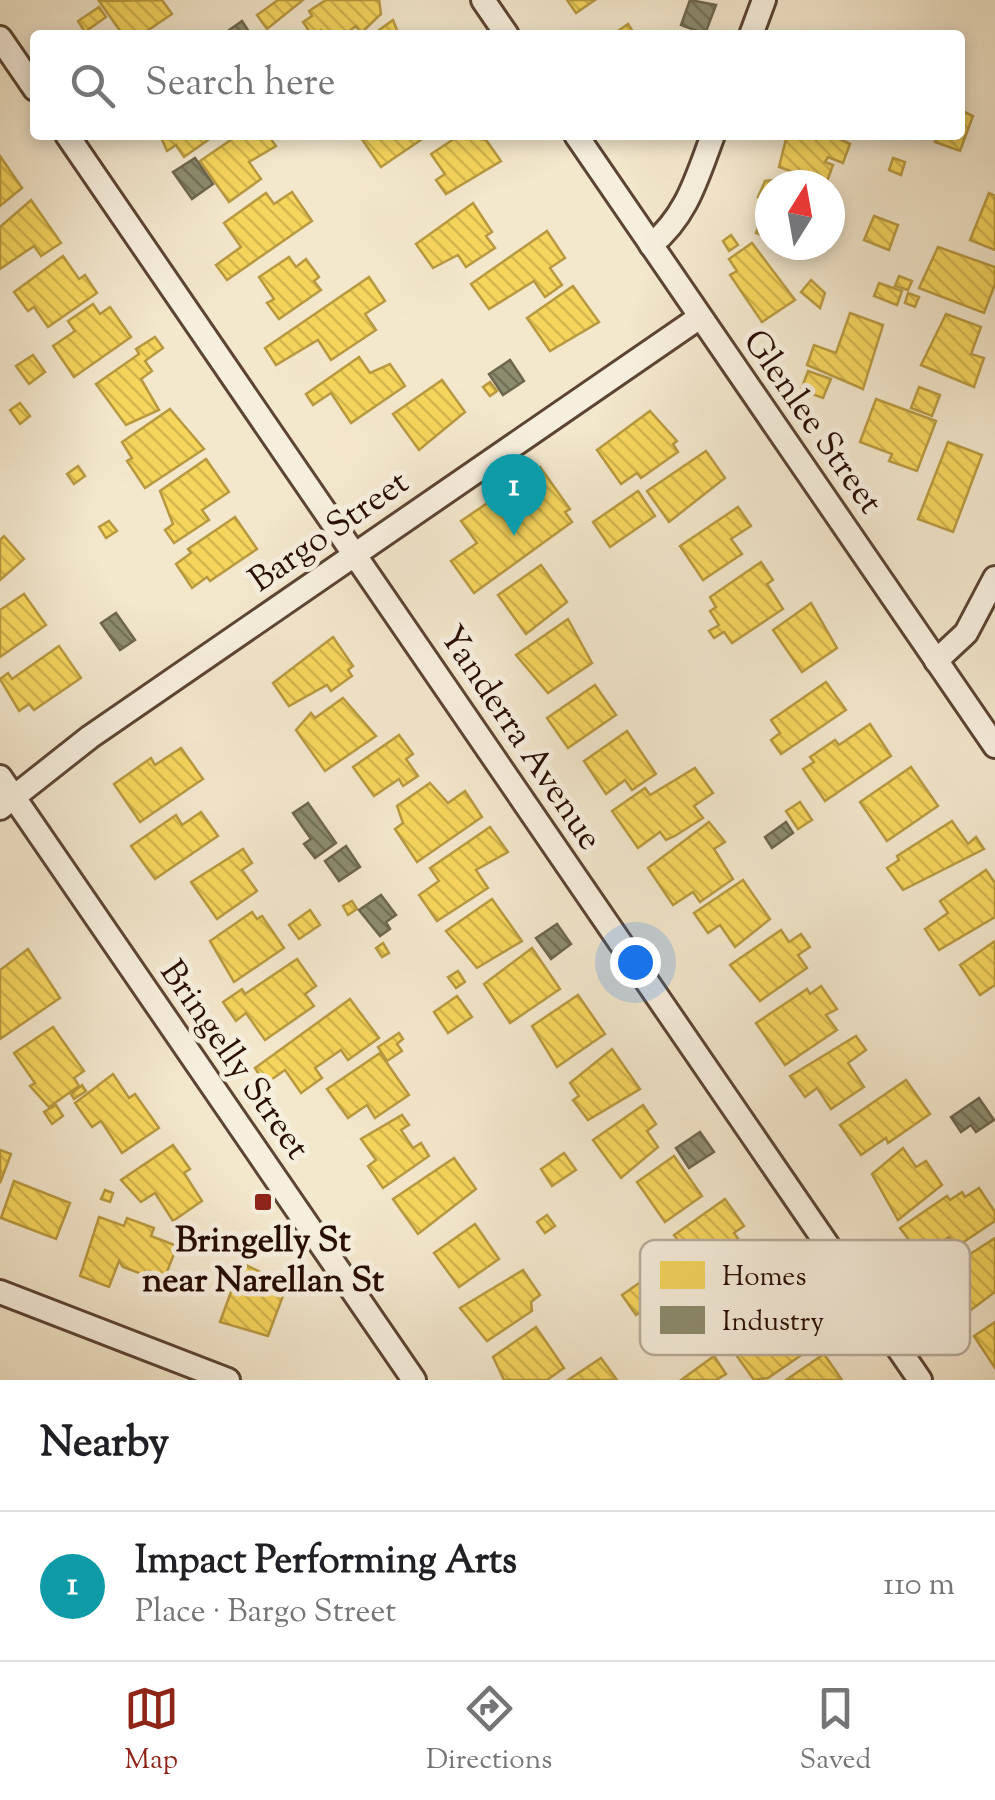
<!DOCTYPE html>
<meta charset="utf-8">
<style>
:root{--surface:#fff;--page:#f6f6f6;--text:#202124;--muted:#757577;--line:#e0e0e0;--accent:#8f2418}
body{margin:0;font-family:"Sorts Mill Goudy",serif;background:var(--page);color:var(--text)}
.compass{position:absolute;left:755px;top:170px;width:90px;height:90px;border-radius:50%;background:var(--surface);box-shadow:0 5px 15px #0003;rotate:11deg}
.you{position:absolute;left:635px;top:962px;width:35px;height:35px;margin:-25px;border:8px solid #fff;border-radius:50%;background:#1a73e8;box-shadow:0 0 0 15px #1a73e833}
.badge{display:grid;place-items:center;width:65px;height:65px;border-radius:50%;background:var(--accent);color:#fff;font-size:32px;font-weight:700}
.pin{position:absolute;translate:-50% -82px;filter:drop-shadow(0 2px 5px #0008)}
.pin::after{content:'';position:absolute;top:52px;width:35px;height:30px;background:inherit;clip-path:polygon(0 0,100% 0,50% 100%)}
.list{margin:0;padding:0;list-style:none}
h2{display:flex;justify-content:space-between;align-items:center;height:130px;margin:0;padding:0 40px;font-size:42px}
h2 small{font-size:32px;font-weight:400;color:var(--muted)}
.list li{display:grid;grid-template-columns:65px 1fr auto;gap:30px;align-items:center;box-sizing:border-box;height:150px;padding:0 40px;border-top:2px solid var(--line)}
.list b{display:block;font-size:38px;white-space:nowrap}
.list p{margin:0;font-size:32px;white-space:nowrap;color:var(--muted)}
.list em{font-size:32px;font-style:normal;color:var(--muted)}
.icon{flex:none;width:55px;height:55px;fill:none;stroke:currentColor;stroke-width:2;stroke-linecap:round;stroke-linejoin:round}
.map{position:relative;flex:none;width:995px;height:1380px;overflow:hidden}
.search{position:absolute;background:var(--surface);box-shadow:0 5px 15px #0003;left:30px;right:30px;top:30px;height:110px;display:flex;align-items:center;gap:25px;box-sizing:border-box;padding:0 35px;border-radius:10px;color:var(--muted);font-size:38px}
.sheet{height:280px;background:var(--surface)}
nav{display:flex;justify-content:space-around;align-items:center;box-sizing:border-box;height:140px;border-top:2px solid var(--line);background:var(--surface);font-size:28px;color:var(--muted)}
nav a{display:grid;justify-items:center;gap:5px}
nav .on{color:var(--accent)}
.map>svg:first-child{display:block}
.homes{fill:url(#homes-back-hatch);stroke:#b89940;stroke-width:2.5}
.industry{fill:url(#industry-back-hatch);stroke:#6e664d;stroke-width:2.5}
.lines{fill:none;stroke-linecap:round;stroke-linejoin:round}
.minor-casing{stroke:#5b4433;stroke-width:28}
.minor{stroke:#f7efde;stroke-width:22}
.poi-dot{fill:#8f2418;stroke:#f7efde;stroke-width:4}
.labels{text-anchor:middle;stroke-width:10;stroke-linejoin:round;paint-order:stroke}
.street-label{font-size:35px;fill:#280e00;stroke:#f7efde}
.poi-label{font-size:35px;font-weight:bold;fill:#280e00;stroke:#f7efde}
.key{fill:#f7efde;stroke:#b9ac9b;stroke-width:2.5}
.key-label{font-size:28px;fill:#280e00}
</style>
<div class="map">
<svg width="995" height="1380" viewBox="0 0 995 1380">
<defs>
<pattern id="homes-back-hatch" width="6" height="6" patternUnits="userSpaceOnUse" patternTransform="scale(2.5)"><rect width="6" height="6" fill="#f6d55c"/><path d="M-1 5l2 2M0 0l6 6M5-1l2 2" fill="none" stroke="#d3b64e"/></pattern>
<pattern id="industry-back-hatch" width="6" height="6" patternUnits="userSpaceOnUse" patternTransform="scale(2.5)"><rect width="6" height="6" fill="#8c8c6e"/><path d="M-1 5l2 2M0 0l6 6M5-1l2 2" fill="none" stroke="#727158"/></pattern>
</defs>
<rect width="100%" height="100%" fill="#f3e7cc"/>
<filter id="stains"><feTurbulence type="fractalNoise" baseFrequency=".002" numOctaves="4"/><feColorMatrix values="0 0 0 0 .2 0 0 0 0 .09 0 0 0 0 .02 0 0 0 .5 -.17"/></filter>
<radialGradient id="worn" r=".72"><stop offset=".6" stop-color="#630" stop-opacity="0"/><stop offset="1" stop-color="#630" stop-opacity=".3"/></radialGradient>
<!-- homes -->
<g class="homes">
<polygon points="162,0 172,14 141,35 123,35 99,1"/>
<polygon points="278,0 303,0 267,29 257,15"/>
<polygon points="326,0 379,0 381,14 361,33 356,26 344,35 325,35 321,30 312,35 303,22 312,16 309,11"/>
<polygon points="567,0 595,0 576,13"/>
<polygon points="99,7 106,17 85,32 78,21"/>
<polygon points="393,20 399,35 377,35 375,33"/>
<polygon points="628,24 634,33 621,35 618,31"/>
<polygon points="960,110 973,116 960,151 935,142 938,135 960,135"/>
<polygon points="160,135 215,135 184,157 176,145 167,151"/>
<polygon points="238,135 268,135 276,146 249,162 261,179 229,202 200,161"/>
<polygon points="359,135 428,135 381,167"/>
<polygon points="460,135 486,140 501,161 446,194 436,180 445,174 431,154"/>
<polygon points="787,135 831,135 850,144 843,163 828,157 825,162 833,165 826,184 779,167"/>
<polygon points="0,156 22,188 0,206"/>
<polygon points="893,158 905,162 901,175 889,170"/>
<polygon points="774,180 787,185 770,185 770,238 756,233 768,201 758,197 765,181"/>
<polygon points="292,192 312,221 227,280 216,265 241,247 224,223 266,193 274,204"/>
<polygon points="989,193 995,196 995,250 970,240"/>
<polygon points="31,200 61,243 41,256 34,246 0,269 0,227"/>
<polygon points="473,203 492,232 486,236 495,248 466,267 458,255 433,268 416,244"/>
<polygon points="874,216 898,225 889,250 864,240"/>
<polygon points="547,231 565,258 550,268 562,285 545,297 534,281 489,309 471,284"/>
<polygon points="731,235 738,245 729,251 723,241"/>
<polygon points="752,243 795,300 762,322 730,275 737,271 729,259"/>
<polygon points="938,247 995,267 995,284 984,313 919,288"/>
<polygon points="63,256 79,279 85,275 97,293 48,327 34,307 28,311 14,292"/>
<polygon points="289,257 296,267 306,259 319,277 314,281 321,290 279,319 267,303 274,299 259,277"/>
<polygon points="899,276 912,281 908,290 895,286"/>
<polygon points="369,277 385,301 365,314 376,330 331,360 318,340 276,365 265,348"/>
<polygon points="811,280 825,293 820,308 801,292"/>
<polygon points="879,283 902,291 897,305 874,296"/>
<polygon points="573,286 599,322 550,351 527,318"/>
<polygon points="908,293 919,297 915,307 905,303"/>
<polygon points="93,304 100,314 110,307 131,337 74,377 53,346 75,331 68,321"/>
<polygon points="850,313 883,325 863,389 807,365 814,345 836,353"/>
<polygon points="946,314 981,327 971,354 984,358 974,387 921,365"/>
<polygon points="155,337 163,348 145,361 152,371 141,379 159,410 126,425 96,384 139,354 136,349"/>
<polygon points="33,355 45,372 29,384 16,366"/>
<polygon points="359,357 370,373 390,364 405,386 351,423 331,393 313,405 306,394"/>
<polygon points="808,371 831,379 823,398 801,390"/>
<polygon points="442,380 465,412 419,450 393,414"/>
<polygon points="490,382 497,391 490,396 483,387"/>
<polygon points="919,387 940,395 932,416 911,408"/>
<polygon points="876,399 936,421 917,471 889,461 892,454 860,442"/>
<polygon points="20,403 30,416 20,424 10,410"/>
<polygon points="170,409 204,449 145,488 127,461 132,458 122,442"/>
<polygon points="650,411 677,441 673,444 678,452 641,478 637,473 621,484 597,450"/>
<polygon points="948,442 982,455 953,532 918,519"/>
<polygon points="706,451 725,478 669,522 647,491"/>
<polygon points="206,459 229,492 202,510 209,520 174,543 165,530 173,524 160,491"/>
<polygon points="78,466 85,476 74,484 67,474"/>
<polygon points="540,467 570,509 565,512 572,522 474,593 451,561 477,543 461,521"/>
<polygon points="638,491 655,516 610,547 593,522"/>
<polygon points="738,507 751,526 731,539 742,554 703,580 680,546"/>
<polygon points="235,517 257,549 210,581 207,577 192,588 176,564 191,553 188,549"/>
<polygon points="109,521 117,531 106,538 99,527"/>
<polygon points="4,536 24,559 0,580 0,540"/>
<polygon points="761,562 773,580 767,584 783,609 732,643 724,632 714,638 709,631 719,625 710,611 716,607 710,597"/>
<polygon points="541,565 567,602 526,634 498,595"/>
<polygon points="24,594 46,625 0,657 0,610"/>
<polygon points="811,603 837,648 802,672 773,630"/>
<polygon points="568,619 592,663 548,693 516,655"/>
<polygon points="333,637 353,666 348,670 352,676 331,691 327,685 289,706 273,683"/>
<polygon points="59,646 81,678 34,710 29,704 19,711 0,679 8,673 12,679"/>
<polygon points="826,682 846,710 781,754 771,740 780,733 771,720"/>
<polygon points="595,685 616,715 568,748 547,718"/>
<polygon points="343,698 376,736 325,771 296,730 311,713 315,718"/>
<polygon points="870,724 891,756 825,801 803,769 814,762 810,757 835,740 839,745"/>
<polygon points="627,731 656,774 632,790 625,780 606,794 584,761"/>
<polygon points="399,735 413,754 406,759 418,776 403,786 399,779 374,796 353,767"/>
<polygon points="181,748 203,779 140,822 114,784 151,758 155,765"/>
<polygon points="911,767 938,806 887,841 860,802"/>
<polygon points="695,768 713,793 694,806 703,818 675,836 666,840 660,832 638,848 612,811 645,788 650,795"/>
<polygon points="430,783 448,803 465,791 482,817 417,862 395,829 403,823 397,806"/>
<polygon points="800,802 812,820 798,829 786,811"/>
<polygon points="201,812 218,836 155,879 131,846 176,815 182,825"/>
<polygon points="952,821 968,844 976,837 984,849 903,890 887,868 899,860 897,856"/>
<polygon points="709,822 725,842 714,849 733,879 700,902 693,892 673,905 648,868"/>
<polygon points="490,827 508,852 476,870 488,888 437,921 419,895 439,881 430,868"/>
<polygon points="243,849 252,863 242,870 257,891 217,919 191,882"/>
<polygon points="986,870 995,883 995,917 939,950 925,929 948,913 940,901"/>
<polygon points="743,880 770,919 735,947 720,925 708,933 694,913"/>
<polygon points="492,899 522,941 477,968 446,931"/>
<polygon points="352,901 357,909 348,915 343,906"/>
<polygon points="310,910 320,925 299,939 289,925"/>
<polygon points="252,912 257,919 262,916 284,948 234,982 210,941"/>
<polygon points="781,930 789,942 801,934 810,947 798,955 807,968 760,1001 730,965"/>
<polygon points="995,941 995,985 980,995 960,965"/>
<polygon points="383,943 389,953 382,957 376,948"/>
<polygon points="532,948 560,989 510,1023 484,984"/>
<polygon points="28,949 60,998 0,1039 0,970"/>
<polygon points="297,959 316,986 305,994 314,1006 265,1040 246,1013 236,1021 223,1002 242,989 245,994"/>
<polygon points="458,971 465,982 456,988 448,977"/>
<polygon points="821,986 837,1009 826,1015 837,1030 785,1065 756,1023 807,989 810,994"/>
<polygon points="578,995 605,1034 557,1067 532,1026"/>
<polygon points="457,996 472,1017 448,1033 434,1012"/>
<polygon points="350,999 379,1038 348,1060 341,1050 315,1068 322,1078 301,1093 285,1070 265,1084 255,1068"/>
<polygon points="53,1027 84,1071 74,1078 79,1086 49,1107 30,1086 35,1083 14,1053"/>
<polygon points="399,1033 403,1039 397,1044 402,1051 387,1061 378,1047"/>
<polygon points="856,1036 866,1050 848,1063 864,1087 831,1109 817,1088 805,1097 790,1076"/>
<polygon points="612,1049 640,1089 588,1120 573,1100 579,1096 570,1083"/>
<polygon points="380,1053 409,1095 375,1118 367,1105 348,1118 327,1089"/>
<polygon points="113,1074 129,1098 135,1094 159,1128 122,1153 101,1121 92,1127 75,1103"/>
<polygon points="906,1080 930,1114 888,1143 886,1138 861,1155 840,1125"/>
<polygon points="82,1085 86,1091 74,1099 71,1094"/>
<polygon points="56,1105 63,1116 52,1124 44,1112"/>
<polygon points="643,1105 656,1124 647,1131 658,1147 621,1178 593,1140"/>
<polygon points="402,1115 409,1125 401,1130 413,1148 421,1143 429,1156 383,1188 368,1166 376,1160 361,1139"/>
<polygon points="173,1145 190,1169 184,1173 202,1201 173,1221 155,1193 141,1202 121,1180"/>
<polygon points="903,1148 916,1167 926,1161 942,1185 898,1220 872,1174"/>
<polygon points="0,1150 11,1154 0,1183"/>
<polygon points="564,1153 576,1170 552,1186 541,1169"/>
<polygon points="674,1156 702,1196 665,1222 637,1182"/>
<polygon points="454,1158 476,1189 418,1234 393,1199"/>
<polygon points="14,1181 70,1203 56,1239 1,1218"/>
<polygon points="979,1188 995,1212 995,1221 956,1247 949,1237 921,1256 900,1228 947,1196 950,1200 962,1192 965,1197"/>
<polygon points="105,1190 113,1193 110,1202 101,1199"/>
<polygon points="725,1199 744,1226 734,1233 741,1243 700,1272 695,1264 676,1277 666,1263 685,1250 674,1235"/>
<polygon points="547,1215 555,1226 545,1233 537,1222"/>
<polygon points="99,1217 124,1226 127,1218 154,1228 151,1236 177,1246 165,1277 149,1271 147,1276 123,1267 119,1261 109,1287 80,1276"/>
<polygon points="475,1224 499,1259 459,1287 434,1253"/>
<polygon points="995,1238 995,1292 960,1318 933,1278"/>
<polygon points="242,1263 287,1285 268,1336 220,1322 235,1281 230,1279 236,1264"/>
<polygon points="523,1270 540,1295 531,1302 532,1311 487,1341 460,1308"/>
<polygon points="642,1281 656,1301 636,1315 622,1295"/>
<polygon points="793,1306 807,1327 826,1314 842,1337 821,1352 816,1345 768,1378 754,1380 734,1352 758,1331 755,1327"/>
<polygon points="995,1322 995,1368 974,1336"/>
<polygon points="536,1327 564,1368 547,1380 504,1380 493,1357"/>
<polygon points="824,1354 842,1380 786,1380"/>
<polygon points="714,1356 726,1374 716,1380 681,1380"/>
<polygon points="601,1358 617,1380 568,1380"/>
</g>
<!-- industry -->
<g class="industry">
<polygon points="690,0 716,5 705,34 681,25"/>
<polygon points="242,21 251,35 222,35"/>
<polygon points="195,158 213,184 192,199 173,172"/>
<polygon points="510,360 524,381 503,395 489,374"/>
<polygon points="116,613 135,640 120,650 101,623"/>
<polygon points="308,803 336,843 315,858 304,844 311,839 293,813"/>
<polygon points="786,822 793,833 772,848 765,837"/>
<polygon points="346,846 360,867 339,881 325,861"/>
<polygon points="381,895 396,915 386,922 390,929 380,936 359,910"/>
<polygon points="557,924 571,944 551,959 536,938"/>
<polygon points="979,1098 994,1120 976,1132 971,1125 961,1132 951,1117"/>
<polygon points="700,1132 714,1152 689,1168 676,1148"/>
</g>
<g class="lines">
<defs>
<g id="minor">
<polyline points="483,0 507,35"/>
<polyline points="751,35 764,0"/>
<polyline points="0,38 35,89"/>
<polyline points="67,135 920,1380"/>
<polyline points="576,135 995,746"/>
<path d="M651 245C687 216 697 177 713 135"/>
<polyline points="936,661 966,633 995,578"/>
<polyline points="0,777 414,1380"/>
<polyline points="0,808 90,737 700,317"/>
<polyline points="0,1292 228,1380"/>
</g>
</defs>
<!-- minor casing -->
<use href="#minor" class="minor-casing"/>
<!-- minor -->
<use href="#minor" class="minor"/>
</g>
<!-- markers -->
<rect class="poi-dot" x="253" y="1192" width="20" height="20" rx="5"/>
<g class="labels">
<!-- street labels -->
<g class="street-label">
<text transform="translate(814 421) rotate(55)" y="12">Glenlee Street</text>
<text transform="translate(328 530) rotate(-35)" y="12">Bargo Street</text>
<text transform="translate(522 737) rotate(56)" y="12">Yanderra Avenue</text>
<text transform="translate(236 1059) rotate(55)" y="12">Bringelly Street</text>
</g>
<!-- poi labels -->
<g class="poi-label">
<text x="263" y="1251">Bringelly St<tspan x="263" dy="40">near Narellan St</tspan></text>
</g>
</g>
<!-- legend -->
<rect x="640" y="1240" width="330" height="115" rx="15" class="key"/>
<rect x="660" y="1261" width="45" height="28" fill="#f6d55c"/>
<rect x="660" y="1306" width="45" height="28" fill="#8c8c6e"/>
<g class="key-label">
<text x="722" y="1285">Homes</text>
<text x="722" y="1330">Industry</text>
</g>
<rect width="100%" height="100%" filter="url(#stains)"/>
<rect width="100%" height="100%" fill="url(#worn)"/>
</svg>
<svg class="compass" viewBox="-18 -18 36 36"><path d="M0-13l5 13h-10z" fill="#e53935"/><path d="M0 13l5-13h-10z" fill="#757577"/></svg>
<div class="you"></div>
<div class="pin badge" style="left:514px;top:536px;background:#0f9aa8">1</div>
<div class="search"><svg class="icon" aria-label="search" viewBox="0 0 24 24"><circle cx="10" cy="10" r="6"/><path d="M15 15l6 6"/></svg>Search here</div>
</div>
<section class="sheet">
<h2>Nearby<small></small></h2>
<ul class="list">
<li><span class="badge" style="background:#0f9aa8">1</span><div><b>Impact Performing Arts</b><p>Place · Bargo Street</p></div><em>110 m</em></li>
</ul>
</section>
<nav>
<a class="on"><svg class="icon" aria-label="map" viewBox="0 0 24 24"><path d="M3 6l6-2 6 2 6-2v14l-6 2-6-2-6 2zM9 4v14M15 6v14"/></svg>Map</a>
<a><svg class="icon" aria-label="directions" viewBox="0 0 24 24"><path d="M12 3l9 9-9 9-9-9zM9 14v-3h6M13 9l2 2-2 2"/></svg>Directions</a>
<a><svg class="icon" aria-label="saved" viewBox="0 0 24 24"><path d="M7 4h10v16l-5-4-5 4z"/></svg>Saved</a>
</nav>
